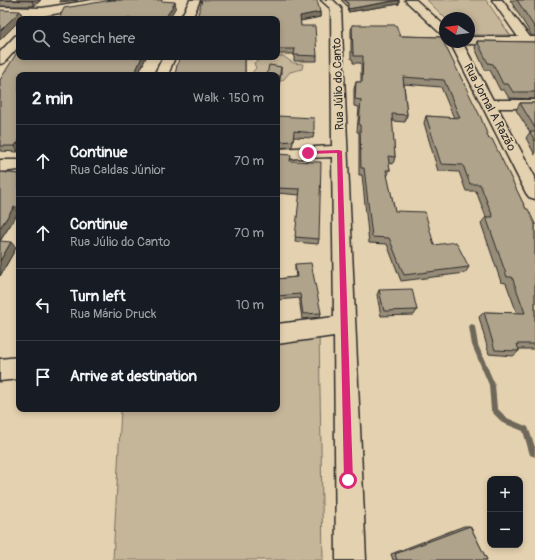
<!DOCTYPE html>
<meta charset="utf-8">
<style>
:root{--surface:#171b24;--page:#20242c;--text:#f1f3f6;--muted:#9ea1a6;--line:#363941}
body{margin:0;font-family:Pangolin,sans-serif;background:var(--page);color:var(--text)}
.controls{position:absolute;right:12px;bottom:12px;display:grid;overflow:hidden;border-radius:8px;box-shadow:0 2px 6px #0003}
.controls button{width:36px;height:36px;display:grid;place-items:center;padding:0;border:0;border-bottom:1px solid var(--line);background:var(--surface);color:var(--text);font:20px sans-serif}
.compass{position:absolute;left:439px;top:12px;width:36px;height:36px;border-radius:50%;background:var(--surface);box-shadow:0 2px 6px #0003;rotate:283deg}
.stop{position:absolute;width:12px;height:12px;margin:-9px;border:3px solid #db2777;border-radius:50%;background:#fff}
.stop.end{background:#db2777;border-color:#fff;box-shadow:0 1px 4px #0008}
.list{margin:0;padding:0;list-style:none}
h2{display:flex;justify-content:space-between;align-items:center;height:52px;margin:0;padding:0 16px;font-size:17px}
h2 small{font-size:13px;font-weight:400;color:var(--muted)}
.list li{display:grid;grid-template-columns:26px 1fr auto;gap:12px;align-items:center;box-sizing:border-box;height:72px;padding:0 16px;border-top:1px solid var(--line)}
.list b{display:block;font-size:15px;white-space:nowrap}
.list p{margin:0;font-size:13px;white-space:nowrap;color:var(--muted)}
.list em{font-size:13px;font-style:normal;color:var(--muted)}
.icon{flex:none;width:22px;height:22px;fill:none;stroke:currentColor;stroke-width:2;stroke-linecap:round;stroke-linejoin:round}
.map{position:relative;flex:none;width:535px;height:560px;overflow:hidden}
.search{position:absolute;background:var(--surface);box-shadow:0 2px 6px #0003;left:16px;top:16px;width:264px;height:44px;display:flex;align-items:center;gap:10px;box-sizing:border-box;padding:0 14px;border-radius:8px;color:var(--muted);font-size:15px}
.panel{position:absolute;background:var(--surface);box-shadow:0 2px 6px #0003;left:16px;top:72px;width:264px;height:340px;border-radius:8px}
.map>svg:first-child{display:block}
.green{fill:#c6b699;stroke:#787062}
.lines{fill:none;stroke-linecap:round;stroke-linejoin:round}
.stream{fill:#6e675a;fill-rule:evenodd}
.street-casing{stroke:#2b2b2b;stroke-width:3}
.secondary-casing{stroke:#2b2b2b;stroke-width:3}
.street{fill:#e4d1af;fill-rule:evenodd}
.secondary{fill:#e4d1af;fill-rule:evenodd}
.wall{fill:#978c78;stroke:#2b2b2b}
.shaded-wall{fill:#7b7261;stroke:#2b2b2b}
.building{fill:#b0a38b;stroke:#2b2b2b}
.route{fill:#db2777}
.labels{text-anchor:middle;stroke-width:3.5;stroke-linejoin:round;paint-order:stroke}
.far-street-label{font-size:12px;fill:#2b2b2b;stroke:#e4d1af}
</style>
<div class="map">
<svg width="535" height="560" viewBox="0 0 535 560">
<rect width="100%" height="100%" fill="#e4d1af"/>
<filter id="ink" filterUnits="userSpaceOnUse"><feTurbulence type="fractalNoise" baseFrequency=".025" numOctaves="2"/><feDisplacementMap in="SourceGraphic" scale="8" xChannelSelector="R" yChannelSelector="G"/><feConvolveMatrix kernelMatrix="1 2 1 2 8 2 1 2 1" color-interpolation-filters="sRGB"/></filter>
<g filter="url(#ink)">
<!-- green -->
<g class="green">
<polygon points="427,0 486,0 510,35 469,35 469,18 445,18"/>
<polygon points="283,56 293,63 303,64 302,69 290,72 283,80 277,83 277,75 250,75 256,68 254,63 265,57"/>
<polygon points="319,334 323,560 113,560 121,409 277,409 277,340"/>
</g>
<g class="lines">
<!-- stream -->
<polygon class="stream" points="472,324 474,325 475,327 478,345 495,385 497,408 507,418 528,427 535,447 535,457 530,455 523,431 503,423 492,412 491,410 489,385 472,345 469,327 470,325"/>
<defs>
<g id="street">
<polygon points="190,0 200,0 192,19 180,19"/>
<polygon points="321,0 333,0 341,8 366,560 336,560 334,336 277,344 277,324 334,317 332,157 277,159 277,149 332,146 331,9"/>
<polygon points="405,0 416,0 445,26 445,36 441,34"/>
<polygon points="492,0 502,0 530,37 535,37 535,45 465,44 464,42 469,42 469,37 518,37"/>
<polygon points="42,9 48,12 42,19 30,19 38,10"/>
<polygon points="19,35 19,46 4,63 0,64 0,52 15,36"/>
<polygon points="450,42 462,42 493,100 535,100 535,108 498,108 535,177 535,199 529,197 526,193"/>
<polygon points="163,57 175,57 168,75 154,75"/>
<polygon points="0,160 19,160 19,170 0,172"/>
<polygon points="19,357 19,379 0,381 0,359"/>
</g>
<polygon id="secondary" points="92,0 119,0 113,4 42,16 0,15 0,7 42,8"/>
</defs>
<!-- street casing -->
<use href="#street" class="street-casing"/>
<!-- secondary casing -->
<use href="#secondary" class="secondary-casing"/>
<!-- street -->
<use href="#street" class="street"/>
<!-- secondary -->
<use href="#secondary" class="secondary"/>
</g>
<!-- wall -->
<g class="wall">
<polygon points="0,0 41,0 34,6 0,6"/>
<polygon points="341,0 399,0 399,4 348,12 347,6"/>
<polygon points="510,0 535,0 535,36 532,36"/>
<polygon points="320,12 320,17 300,21 301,26 317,56 317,61 294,61 294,54 277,54 277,19 197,19 197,18"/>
<polygon points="352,25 400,36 441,37 489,139 526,209 535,224 535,349 519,349 519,351 513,356 489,354 479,317 484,312 517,313 506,283 501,282 481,223 486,217 476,191 466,191 459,172 438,171 424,123 426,116 454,118 441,87 404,84 407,115 405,122 392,121 395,157 393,164 389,163 390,170 387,177 395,211 434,245 469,267 465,273 401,281 387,244 369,243 362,175 359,175 359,132 357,132 359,107 354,106 354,89 356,82 361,82 361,63 353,63 353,60 351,59 351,31"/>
<polygon points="477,41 535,42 535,99 509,98 504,90 500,90 490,70 485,70 475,48"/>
<polygon points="19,57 146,57 138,75 19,75 19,150 18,152 0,151 0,80"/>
<polygon points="180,57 253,57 252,59 245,59 245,75 175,75"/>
<polygon points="520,103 535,103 535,155 526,138 530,132 516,110"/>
<polygon points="277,116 314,133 313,138 294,137 292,147 277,148"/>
<polygon points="277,154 290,161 319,239 318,244 295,242 300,195 277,193"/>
<polygon points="0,172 19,174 19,213 18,213 0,241 16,248 0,276"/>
<polygon points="295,264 321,313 320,317 302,319 299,298 277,300 277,279 296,277 295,269"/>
<polygon points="379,290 417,310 414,315 381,316 377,295"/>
<polygon points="464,526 470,526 487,560 393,560 391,554"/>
</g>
<!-- shaded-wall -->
<g class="shaded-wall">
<polygon points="32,0 41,0 34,6 32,1"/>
<polygon points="60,0 78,0 60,2"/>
<polygon points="399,0 399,4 348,12 348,9"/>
<polygon points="175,2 176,7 169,19 165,19"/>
<polygon points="20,11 23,17 21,19 19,19 19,21 0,40 0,31"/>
<polygon points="320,12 320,17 300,21 300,16"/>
<polygon points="142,57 146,57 138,75 134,75"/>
<polygon points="281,67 281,73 277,98 277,93"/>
<polygon points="17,143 19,146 19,150 18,152 15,146"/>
<polygon points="14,207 18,213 0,241 0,228"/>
<polygon points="11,242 16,248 0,276 0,261"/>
</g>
<!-- building -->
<g class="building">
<polygon points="0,0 32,0 32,1"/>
<polygon points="112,0 162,0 161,1 175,2 165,19 59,19 64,8"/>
<polygon points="202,0 317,0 320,12 300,16 301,26 315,26 317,56 294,55 295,49 277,49 277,19 201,19 202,18 197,18"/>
<polygon points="345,0 399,0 348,9 348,3"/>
<polygon points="517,0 535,0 535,28"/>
<polygon points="0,10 20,11 0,31"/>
<polygon points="352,25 396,25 400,36 441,37 481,118 489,139 492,139 526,209 528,209 535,224 535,344 517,344 519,351 495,350 484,312 525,313 512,277 507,277 486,217 493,217 480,184 470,184 463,165 441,164 426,116 460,118 444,80 403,77 407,115 392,114 395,157 388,156 390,170 386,170 395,211 425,212 434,245 456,242 469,267 404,275 389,238 372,237 364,168 361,168 360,125 359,125 361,100 355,99 356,82 362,82 363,56 354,56 354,53 353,53"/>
<polygon points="477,41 535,42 535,92 513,92 508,84 503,84 493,64 488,63"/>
<polygon points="19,49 19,57 142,57 134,75 19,75 19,143 17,143 15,146 0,146 0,80"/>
<polygon points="180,57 245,57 245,75 175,75 177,65"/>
<polygon points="269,65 281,67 277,93 277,75 267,75"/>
<polygon points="520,103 535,103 535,128"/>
<polygon points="277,116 314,118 314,133 294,131 293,141 277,142"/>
<polygon points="530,132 535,132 535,141"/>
<polygon points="277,154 291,155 290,161 321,162 319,239 295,237 300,189 277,188"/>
<polygon points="0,172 19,174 19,207 14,207 0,228"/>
<polygon points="0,241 11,242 0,261"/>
<polygon points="311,263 321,313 303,314 300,294 277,296 277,279 297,277 295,264"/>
<polygon points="412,289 417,310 384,311 379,290"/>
<polygon points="470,526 487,560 397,560 395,554"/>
</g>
</g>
<!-- route -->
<polygon class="route" points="339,150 342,151 353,480 348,485 344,480 337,153 308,154 306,153 308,151"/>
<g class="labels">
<!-- far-street labels -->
<g class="far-street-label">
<text transform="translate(338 84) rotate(-92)" y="4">Rua Júlio do Canto</text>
<text transform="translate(490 107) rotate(62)" y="4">Rua Jornal A Razão</text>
</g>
</g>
</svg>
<div class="controls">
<button>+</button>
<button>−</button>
</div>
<svg class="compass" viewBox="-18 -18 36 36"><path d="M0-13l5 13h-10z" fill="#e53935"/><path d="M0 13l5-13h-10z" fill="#9ea1a6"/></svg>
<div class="stop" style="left:348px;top:480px"></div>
<div class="stop end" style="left:308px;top:153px"></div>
<div class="search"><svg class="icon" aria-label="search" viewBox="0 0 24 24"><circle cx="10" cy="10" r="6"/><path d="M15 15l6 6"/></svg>Search here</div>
<section class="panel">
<h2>2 min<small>Walk · 150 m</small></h2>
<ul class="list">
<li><svg class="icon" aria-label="ahead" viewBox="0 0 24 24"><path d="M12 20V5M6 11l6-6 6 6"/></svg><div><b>Continue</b><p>Rua Caldas Júnior</p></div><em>70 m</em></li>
<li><svg class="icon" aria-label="ahead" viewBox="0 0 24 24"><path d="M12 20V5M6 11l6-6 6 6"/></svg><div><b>Continue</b><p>Rua Júlio do Canto</p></div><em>70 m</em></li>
<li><svg class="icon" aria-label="left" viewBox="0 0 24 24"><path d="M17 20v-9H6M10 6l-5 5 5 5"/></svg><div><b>Turn left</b><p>Rua Mário Druck</p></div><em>10 m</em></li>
<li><svg class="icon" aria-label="arrive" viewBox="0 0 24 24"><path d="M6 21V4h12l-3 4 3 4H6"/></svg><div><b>Arrive at destination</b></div></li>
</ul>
</section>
</div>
